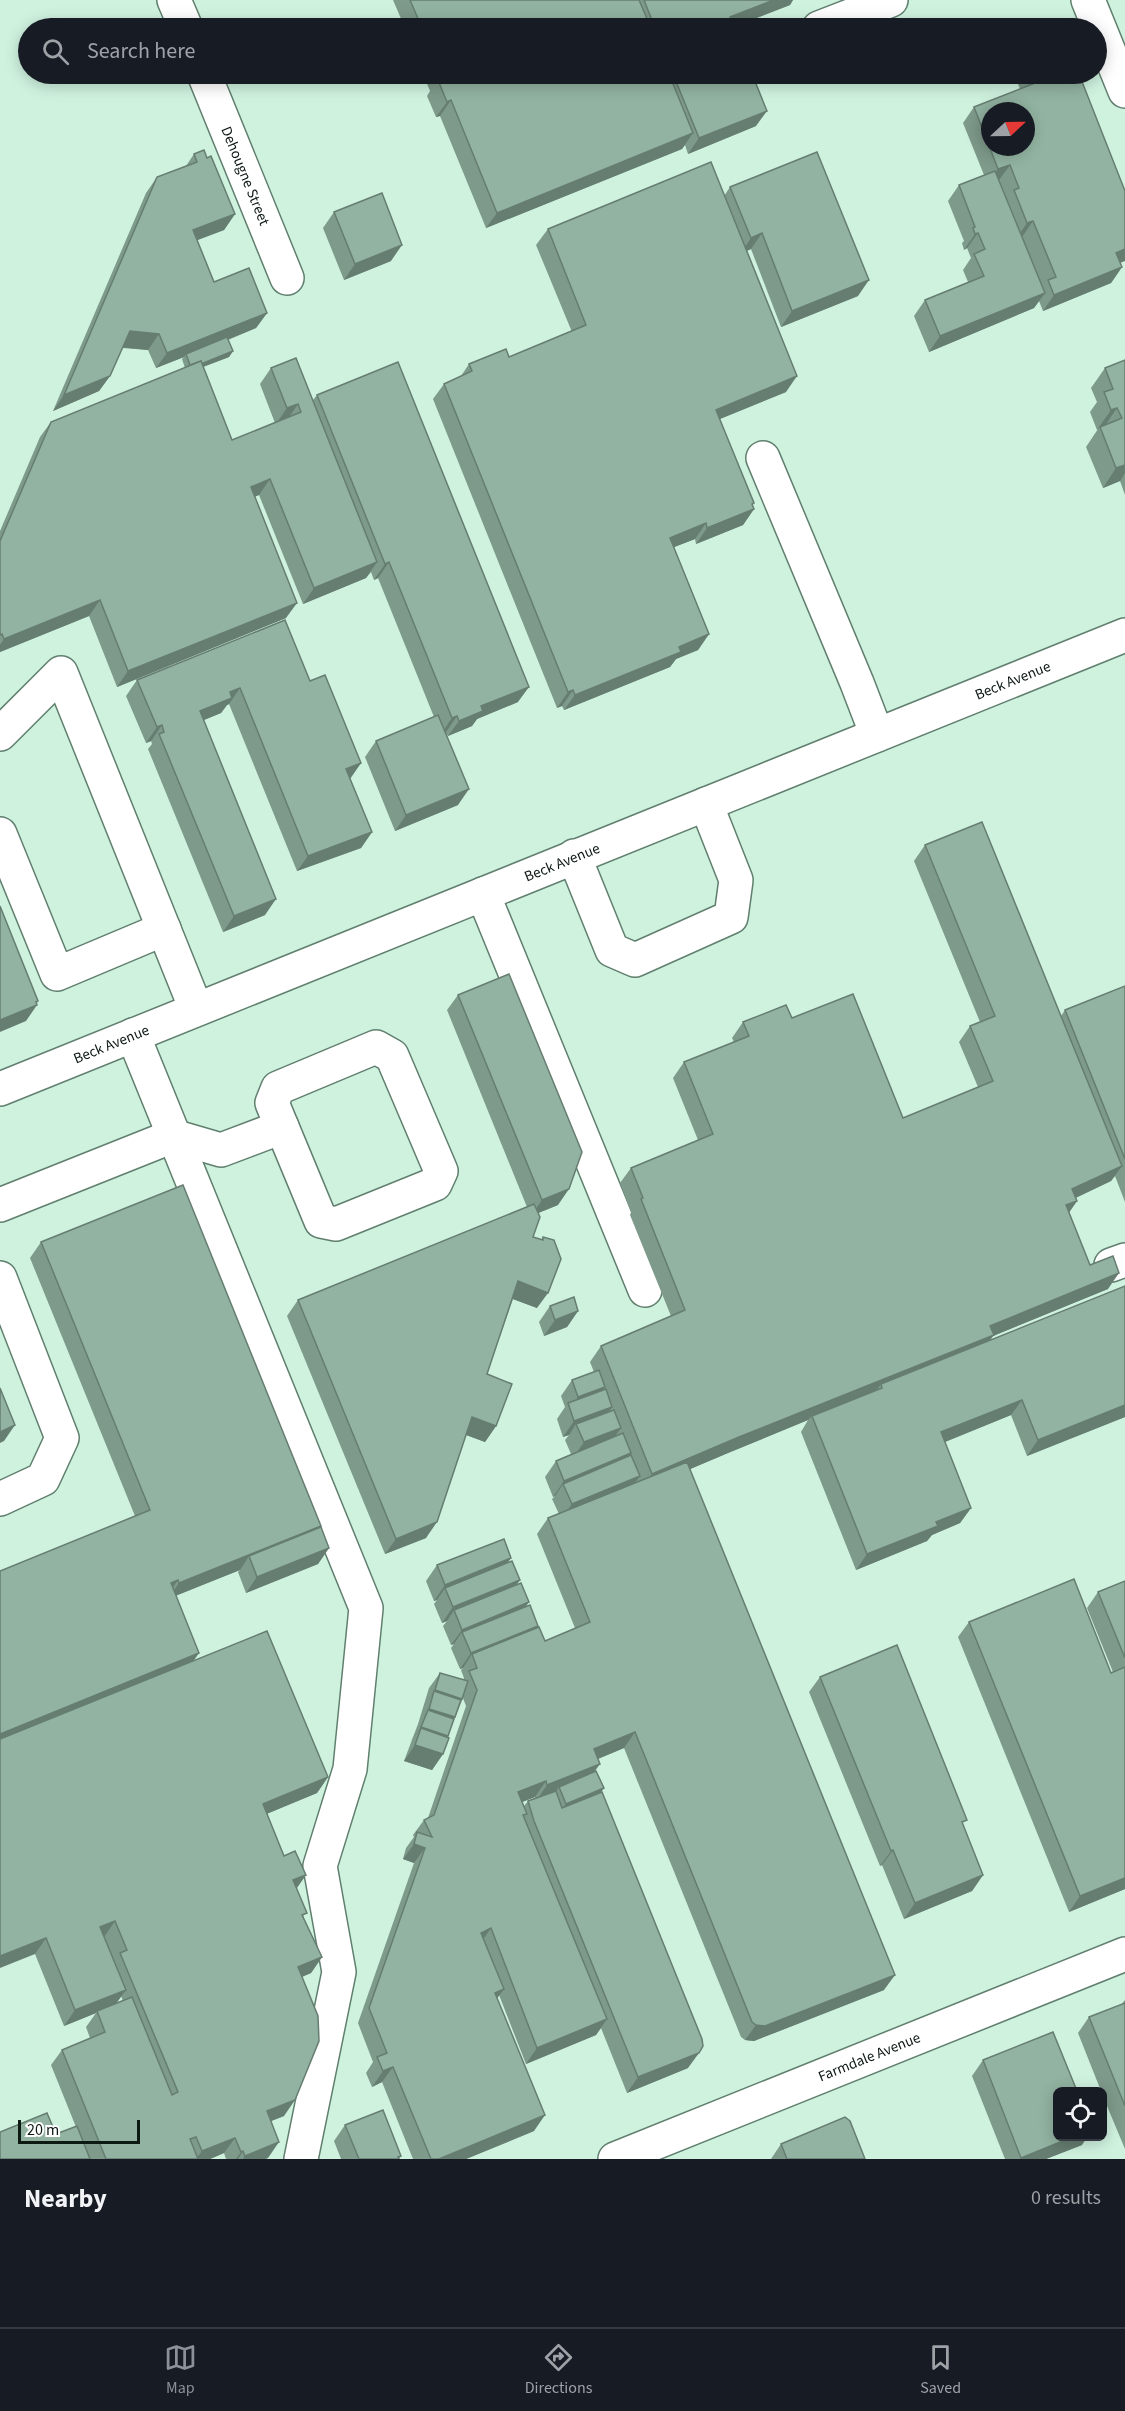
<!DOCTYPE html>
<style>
:root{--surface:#171b24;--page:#242831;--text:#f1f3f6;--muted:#9ea1a6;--line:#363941;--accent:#8c9099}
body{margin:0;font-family:"Source Sans 3",sans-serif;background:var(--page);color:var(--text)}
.controls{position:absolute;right:18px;bottom:18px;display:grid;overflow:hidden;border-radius:9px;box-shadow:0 3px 15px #0003}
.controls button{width:54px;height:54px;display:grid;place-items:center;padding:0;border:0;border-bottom:2px solid var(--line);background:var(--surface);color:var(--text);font:30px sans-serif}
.compass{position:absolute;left:981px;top:102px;width:54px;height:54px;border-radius:50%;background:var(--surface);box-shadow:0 3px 15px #0003;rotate:68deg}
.scale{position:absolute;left:18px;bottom:15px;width:122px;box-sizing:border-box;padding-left:6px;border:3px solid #0d1913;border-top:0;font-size:16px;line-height:21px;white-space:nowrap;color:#0d1913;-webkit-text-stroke:4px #fff;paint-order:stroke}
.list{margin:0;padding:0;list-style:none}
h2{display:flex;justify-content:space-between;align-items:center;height:78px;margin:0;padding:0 24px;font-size:26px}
h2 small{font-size:20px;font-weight:400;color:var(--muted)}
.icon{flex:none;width:33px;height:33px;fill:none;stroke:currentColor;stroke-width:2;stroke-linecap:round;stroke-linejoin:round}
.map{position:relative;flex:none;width:1125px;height:2159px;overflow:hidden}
.search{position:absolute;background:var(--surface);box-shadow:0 3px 15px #0003;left:18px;right:18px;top:18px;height:66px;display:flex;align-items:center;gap:15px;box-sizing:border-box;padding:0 21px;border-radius:33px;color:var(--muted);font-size:22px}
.sheet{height:168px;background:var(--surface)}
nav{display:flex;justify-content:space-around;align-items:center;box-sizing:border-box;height:84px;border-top:2px solid var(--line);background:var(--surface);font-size:16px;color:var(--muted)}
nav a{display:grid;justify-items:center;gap:3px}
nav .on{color:var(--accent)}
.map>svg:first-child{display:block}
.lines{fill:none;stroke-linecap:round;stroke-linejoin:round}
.minor-casing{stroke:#607f6e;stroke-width:36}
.minor{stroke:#fff;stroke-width:33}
.wall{fill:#7e9a8a;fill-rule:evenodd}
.shaded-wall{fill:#667d71}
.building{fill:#92b3a1;stroke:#667d71;stroke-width:1.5;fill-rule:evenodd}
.labels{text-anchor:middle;stroke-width:4.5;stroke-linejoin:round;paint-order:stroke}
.street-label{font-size:15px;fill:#0d1913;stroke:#fff}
</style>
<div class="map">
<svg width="1125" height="2159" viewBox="0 0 1125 2159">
<rect width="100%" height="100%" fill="#cff2df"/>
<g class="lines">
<defs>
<g id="minor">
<polyline points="174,0 186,28"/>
<polyline points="1088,0 1125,91"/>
<polyline points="819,28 891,0"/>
<path id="s1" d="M204 74 287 278"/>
<polyline points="763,458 857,683 877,735"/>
<polyline points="0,734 61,673 196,1009"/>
<polyline points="0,834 57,974 164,929"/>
<polyline points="574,856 612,950 635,960 731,917 736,880 706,804"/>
<polyline points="483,894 645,1290"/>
<polyline points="133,1035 366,1608 350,1769 320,1866 339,1972 301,2159"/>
<polygon points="376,1047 392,1056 441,1171 435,1184 336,1224 321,1221 272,1103 278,1088"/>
<path id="s2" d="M0 1089 1125 635"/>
<polyline points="0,1205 173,1136 221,1150 282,1127"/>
<polyline points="1111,1265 1125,1260"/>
<polyline points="0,1278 62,1438 43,1479 0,1499"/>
<path id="s3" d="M615 2159 1125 1954"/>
</g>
</defs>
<!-- minor casing -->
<use href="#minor" class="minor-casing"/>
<!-- minor -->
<use href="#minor" class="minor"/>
</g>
<!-- wall -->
<g class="wall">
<polygon points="393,0 793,0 790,5 734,27 734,28 405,28"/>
<polygon points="423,74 752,74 756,126 688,154 685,145 682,149 486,228 440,116 436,117 427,96 430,91"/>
<polygon points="1014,74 1079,74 1120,263 1122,267 1111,283 1043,311 1039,301 1034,308 929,352 914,316 925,300 968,282 963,270 971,258 967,248 964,250 962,243 964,241 948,201 959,185 984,175 963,123 974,107 1020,89"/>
<polygon points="194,154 207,158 235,214 224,230 197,240 214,282 267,313 256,328 228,340 233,351 229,357 203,367 232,440 275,423 260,384 271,368 313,400 317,395 518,702 477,719 472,726 448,736 445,732 458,805 395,831 365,757 376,741 434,717 378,578 374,580 371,572 366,578 303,604 259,495 254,497 286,618 117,687 89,616 0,652 0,531 40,437 51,422 185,368 182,359 184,357 156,368 148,350 122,348 110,376 99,391 53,411 146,193 157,177 186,166"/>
<polygon points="730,187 858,296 781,327 751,249 746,251 786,392 720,419 754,509 743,525 696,544 695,539 674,547 709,634 698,650 676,659 670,667 564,710 562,706 557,708 433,399 444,384 461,376 469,364 509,357 572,332 536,245 548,229 724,196"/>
<polygon points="334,212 391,261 344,280 323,228"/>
<polygon points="1125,360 1125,495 1120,481 1103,488 1086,447 1098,429 1097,430 1090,412 1097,402 1091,388 1105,368"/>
<polygon points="137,680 310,681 361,763 350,778 372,832 361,848 297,871 229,704 227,705 221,713 204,720 265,915 223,932 148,749 152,744 151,741 146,743 126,696"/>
<path d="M925 845 1061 1016 1065 1010 1125 986V1202L1115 1176 1111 1181 1075 1198 1077 1201 1069 1212 1090 1265 1108 1289 993 1336 990 1340 1125 1417 1027 1456 1011 1415 945 1442 971 1508 960 1523 932 1535 927 1541 856 1570 801 1432 808 1420 728 1453 690 1469 884 1990 754 2041 745 2040 741 2037 624 1748 598 1759 595 1771 600 1793 688 2068 627 2093 601 2028 596 2035 526 2064 499 1995 497 1998 534 2131 466 2159H413L382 2082 372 2087 366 2073 373 2062 358 2023 414 1863 403 1859 406 1848 414 1837 413 1835 424 1820 428 1818 466 1706 463 1698 447 1737 443 1754 432 1770 404 1761 418 1724 429 1688 440 1673 463 1680 464 1678 461 1670 463 1668 460 1669 451 1648 454 1644 451 1645 443 1626 447 1621 442 1623 434 1604 437 1600 434 1601 426 1581 437 1565 509 1562 517 1584 536 1628 545 1641 575 1628 537 1534 548 1518 559 1514 552 1499 555 1496 553 1497 545 1477 556 1461 571 1454 565 1440 569 1435 563 1437 557 1419 565 1407 561 1396 572 1380 594 1372 590 1362 601 1346 671 1316 630 1215 631 1212 620 1183 631 1168 698 1140 673 1078 684 1062 734 1042 732 1038 743 1022 792 1018 903 1118 978 1087 959 1042 970 1026 980 1022 914 861ZM535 1797V1798L528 1801 524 1806 522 1802Z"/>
<polygon points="458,995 558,1205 538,1213 533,1237 541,1240 543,1237 537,1308 513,1299 487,1374 496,1426 485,1442 466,1435 426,1538 385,1554 287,1316 298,1300 527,1207 447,1010"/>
<path d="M41 1242 319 1528 329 1548 318 1564 246 1593 238 1572 240 1570 176 1595 194 1661 328 1777 317 1793 266 1814 284 1856 306 1875 297 1888 304 1918 322 1957 311 1973 302 1977 284 2116 271 2121 268 2158 265 2159H226L224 2153 210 2159H0L56 2134 76 2127 51 2065 62 2050 90 2038 86 2027 96 2013 64 2026 35 1954 135 1516 30 1258ZM121 1996 123 2001 116 2004Z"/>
<polygon points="550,1306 578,1311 567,1327 544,1336 539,1322"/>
<polygon points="1125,1581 1125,1889 1069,1912 958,1637 969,1622 1111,1673 1113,1672 1087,1608 1098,1592"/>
<polygon points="820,1677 983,1875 972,1891 904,1919 882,1865 880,1866 809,1692"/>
<polygon points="1125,2000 1125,2149 1102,2094 1102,2091 1101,2091 1078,2033 1089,2017 1121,2005"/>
<polygon points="983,2060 1082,2145 1046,2159 1005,2159 972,2076"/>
<polygon points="345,2125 401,2156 399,2159 341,2159 334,2141"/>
<polygon points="781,2144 865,2159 771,2159"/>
</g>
<!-- shaded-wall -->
<g class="shaded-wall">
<polygon points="774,0 793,0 790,5 730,28 730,17"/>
<polygon points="451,100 440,116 436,117 447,102"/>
<polygon points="767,111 756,126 688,154 699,138"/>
<polygon points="693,133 682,149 486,228 497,213"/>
<polygon points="1010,165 999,180 987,185 998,169"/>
<polygon points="235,214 224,230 182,246 193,230"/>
<polygon points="1033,221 1022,237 1016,239 1027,223"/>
<polygon points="762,233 751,249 740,254 751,238"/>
<polygon points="978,233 967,248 964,250 975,234"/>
<polygon points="402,245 391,261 344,280 355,264"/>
<polygon points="1125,249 1125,261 1105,269 1116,253"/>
<polygon points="1122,267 1111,283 1043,311 1054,295"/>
<polygon points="869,280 858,296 781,327 792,311"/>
<polygon points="1045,293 1034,308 929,352 940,336"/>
<polygon points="267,313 256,328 187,356 186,354 184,357 156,368 167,353"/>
<polygon points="130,331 159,334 148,350 119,347"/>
<polygon points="233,351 229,357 187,373 191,368"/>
<polygon points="110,376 99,391 53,411 64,395"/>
<polygon points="797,376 786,392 705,425 716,410"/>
<polygon points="298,404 287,420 276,424 287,408"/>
<polygon points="1117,408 1104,427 1100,427 1097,430 1111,410"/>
<polygon points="1125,465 1125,473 1120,481 1103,488 1116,468"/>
<polygon points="270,479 259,495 240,503 251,487"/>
<polygon points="754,503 748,511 754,509 743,525 696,544 707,528"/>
<polygon points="706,523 695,539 659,553 670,538"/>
<polygon points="377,562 366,578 303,604 314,588"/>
<polygon points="389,562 378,578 374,580 385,564"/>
<polygon points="100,600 89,616 0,652 0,645 4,639"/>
<polygon points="297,603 286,618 117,687 128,671"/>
<polygon points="709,634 698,650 676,659 670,667 564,710 575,695 679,647"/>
<polygon points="529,687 518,702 477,719 472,726 448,736 459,721 481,706"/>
<polygon points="240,688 229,704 227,705 221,713 189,726 200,711 230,692"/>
<polygon points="573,690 562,706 557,708 568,692"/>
<polygon points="457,716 446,732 441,734 452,718"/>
<polygon points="162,725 151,741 146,743 157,727"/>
<polygon points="361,763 350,779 346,769"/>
<polygon points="469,789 458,805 395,831 406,815"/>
<polygon points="372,832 361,848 297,871 308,856"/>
<polygon points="276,899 265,915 223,932 234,916"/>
<polygon points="38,1001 34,1007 37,1005 26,1021 0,1032 0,1020"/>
<polygon points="1122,1166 1111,1181 1061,1205 1072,1189"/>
<polygon points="569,1189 558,1205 531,1216 542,1200"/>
<polygon points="1077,1201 1066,1217 1066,1205"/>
<polygon points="1119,1273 1108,1289 993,1336 983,1351 882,1388 881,1384 873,1395 812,1416 808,1420 728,1453 641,1490 652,1474 990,1326"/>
<polygon points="518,1281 548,1293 537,1308 507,1297"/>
<polygon points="578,1311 567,1327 544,1336 555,1320"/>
<polygon points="605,1387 594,1402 570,1408 578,1397"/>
<polygon points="1022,1400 1011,1415 930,1448 941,1432"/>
<polygon points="1125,1405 1125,1417 1027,1456 1038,1440"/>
<polygon points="612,1407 601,1423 576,1424 569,1435 563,1437 574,1421"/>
<polygon points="472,1417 496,1426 485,1442 461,1433"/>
<polygon points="15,1425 4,1441 0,1443 0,1432"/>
<polygon points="621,1428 610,1443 573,1458 584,1442"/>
<polygon points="631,1453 620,1469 563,1484 555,1496 553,1497 564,1481"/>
<polygon points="640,1476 629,1491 561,1519 572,1504"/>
<polygon points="971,1508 960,1523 932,1535 927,1541 856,1570 867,1554 936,1522"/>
<polygon points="437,1522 426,1538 385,1554 396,1539"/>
<polygon points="321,1526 310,1541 249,1556 240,1570 168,1599 179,1583"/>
<polygon points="329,1548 318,1564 246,1593 257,1577"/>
<polygon points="511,1558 500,1574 445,1588 437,1600 434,1601 445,1585"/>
<polygon points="178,1580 167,1596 171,1583"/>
<polygon points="520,1580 509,1596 454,1610 447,1621 442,1623 453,1607"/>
<polygon points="529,1602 518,1618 462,1632 454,1644 451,1645 462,1630"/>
<polygon points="538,1626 527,1642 472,1654 463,1668 460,1669 471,1653"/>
<polygon points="199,1653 188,1669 0,1745 0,1734"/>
<polygon points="435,1690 462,1699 451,1714 434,1691 424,1706"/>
<polygon points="429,1709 455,1717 444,1733 427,1711"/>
<polygon points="421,1727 448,1736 437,1751 421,1728 410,1742"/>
<polygon points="635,1732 624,1748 583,1765 594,1749"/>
<polygon points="415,1745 443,1754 432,1770 404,1761"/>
<polygon points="600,1764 589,1779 559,1787 555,1793 536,1801 547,1785"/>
<polygon points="328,1777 317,1793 252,1820 263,1804"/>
<polygon points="546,1781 535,1797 507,1808 518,1792"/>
<polygon points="604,1788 593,1804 555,1819 566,1804"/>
<polygon points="414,1844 425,1848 414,1863 403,1859"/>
<polygon points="893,1850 882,1865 880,1866 891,1851"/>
<polygon points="306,1875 295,1890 293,1880"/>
<polygon points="983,1875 972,1891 904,1919 915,1903"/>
<polygon points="1125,1878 1125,1889 1069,1912 1080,1896"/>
<polygon points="115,1921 104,1937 100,1927"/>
<polygon points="491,1928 480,1944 481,1933"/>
<polygon points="46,1938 35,1954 0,1968 0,1956"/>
<polygon points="322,1957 311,1973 287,1983 298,1967"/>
<polygon points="895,1975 884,1990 754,2041 745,2040 756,2025"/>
<polygon points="504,1989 493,2004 495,1993"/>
<polygon points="126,1990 115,2005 97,2011 96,2013 64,2026 75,2010"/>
<polygon points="607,2019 596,2035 526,2064 537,2048"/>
<polygon points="699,2053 688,2068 627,2093 638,2077"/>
<polygon points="393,2067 382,2082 372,2087 383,2071"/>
<polygon points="295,2100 284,2116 256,2127 267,2111"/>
<polygon points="545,2115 534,2131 466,2159 439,2159"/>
<polygon points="1075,2136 1088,2136 1082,2145 1046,2159 1020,2159 1021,2158"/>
<polygon points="235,2138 224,2153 210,2159 196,2159 202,2151"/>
<polygon points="279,2142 268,2158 265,2159 243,2159 245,2156"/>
<polygon points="243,2151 238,2159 236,2159 241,2152"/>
</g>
<!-- building -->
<g class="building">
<polygon points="410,0 639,0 651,28 422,28"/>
<polygon points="644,0 774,0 730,17 734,28 655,28"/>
<polygon points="440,74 669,74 693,133 497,213 451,100 447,102 438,80 442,79"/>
<polygon points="673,74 752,74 767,111 699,138"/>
<path d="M1032 74H1079L1125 191V249L1116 253 1122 267 1054 295 1048 280 1056 277 1033 221 1027 223 1014 190 1019 188 1010 165 998 169 974 107 1035 83ZM990 111H1026V147H990Z"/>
<polygon points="204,150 207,158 211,156 235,214 193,230 214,282 249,268 267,313 167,353 159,334 130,331 110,376 64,395 157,177 197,162 194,154"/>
<polygon points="817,152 869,280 792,311 762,233 751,238 730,187"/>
<polygon points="711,162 797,376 716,410 754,503 752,504 754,509 707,528 706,523 670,538 709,634 679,647 681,652 575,695 573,690 568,692 444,384 472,371 469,364 506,349 509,357 586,325 548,229"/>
<polygon points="995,171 1045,293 940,336 925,300 984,276 974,254 985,249 978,233 975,234 973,228 975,227 959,185"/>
<polygon points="382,193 402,245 355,264 334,212"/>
<polygon points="227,337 233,351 201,364 201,361 190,365 186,354"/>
<polygon points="296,358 377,562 314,588 270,479 251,487 297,603 128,671 100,600 4,639 2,634 0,635 0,541 51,422 201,361 232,440 301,412 298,404 287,408 271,368"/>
<polygon points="1125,360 1125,465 1116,468 1100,427 1122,418 1117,408 1111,410 1104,392 1113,389 1105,368"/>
<polygon points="398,362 529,687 481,706 483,711 459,721 457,716 452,718 389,562 385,564 317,395"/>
<polygon points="285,620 310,681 325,675 361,763 346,769 372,832 308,856 240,688 230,692 232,698 200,711 276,899 234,916 159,734 164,732 162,725 157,727 137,680"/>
<polygon points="438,715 469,789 406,815 376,741"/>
<polygon points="982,822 1122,1166 1072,1189 1077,1201 1066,1205 1090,1265 1113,1256 1119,1273 990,1326 994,1335 739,1437 652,1474 601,1346 685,1310 641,1199 643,1198 631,1168 713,1134 684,1062 749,1036 743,1022 786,1005 792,1018 853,994 903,1118 993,1081 970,1026 995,1016 925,845"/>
<polygon points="0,906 38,1001 36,1002 37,1005 0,1020"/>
<polygon points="509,974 582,1152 569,1189 542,1200 458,995"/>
<polygon points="1125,986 1125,1159 1065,1010"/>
<polygon points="183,1185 321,1526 179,1583 178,1580 171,1583 199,1653 0,1734 0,1571 150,1510 41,1242"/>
<polygon points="534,1204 540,1217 533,1237 543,1240 543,1237 554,1240 561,1259 548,1293 518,1281 487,1374 512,1384 496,1426 472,1417 437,1522 396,1539 298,1300"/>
<polygon points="1125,1286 1125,1405 1038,1440 1022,1400 941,1432 971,1508 936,1522 938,1526 867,1554 812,1416 882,1388 881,1384"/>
<polygon points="574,1297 578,1311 555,1320 550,1306"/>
<polygon points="599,1370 605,1387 578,1397 572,1380"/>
<polygon points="0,1388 15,1425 0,1432"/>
<polygon points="606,1389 612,1407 574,1421 568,1403"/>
<polygon points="614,1410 621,1428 584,1442 576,1424"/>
<polygon points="623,1433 631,1453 564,1481 556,1461"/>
<polygon points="631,1455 640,1476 572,1504 563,1484"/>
<polygon points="687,1462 895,1975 765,2026 756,2025 752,2022 635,1732 594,1749 600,1764 547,1785 546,1781 518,1792 527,1814 523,1815 607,2019 537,2048 491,1928 481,1933 504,1989 495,1993 545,2115 439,2159 431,2159 393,2067 383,2071 377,2057 387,2053 369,2008 425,1848 414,1844 417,1832 432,1837 424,1820 434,1815 477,1690 469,1671 477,1668 472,1654 539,1627 545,1641 590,1622 548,1518"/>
<polygon points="321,1527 329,1548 257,1577 249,1556"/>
<polygon points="504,1539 511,1558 445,1585 437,1565"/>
<polygon points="512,1561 520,1580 453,1607 445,1588"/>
<polygon points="1074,1579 1111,1673 1125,1667 1125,1878 1080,1896 969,1622"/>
<polygon points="1125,1581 1125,1658 1098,1592"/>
<polygon points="521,1583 529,1602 462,1630 454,1610"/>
<polygon points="530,1605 538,1626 471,1653 462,1632"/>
<polygon points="267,1631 328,1777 263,1804 284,1856 295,1851 306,1875 293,1880 307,1913 302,1915 322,1957 298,1967 318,2016 319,2041 295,2100 267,2111 279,2142 245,2156 243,2151 241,2152 235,2138 202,2151 196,2137 190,2139 198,2159 106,2159 62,2050 105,2032 97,2011 132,1997 172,2095 178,2092 120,1953 127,1950 115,1921 100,1927 126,1990 75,2010 46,1938 0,1956 0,1739"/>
<polygon points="897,1645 967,1820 962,1822 983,1875 915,1903 893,1850 891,1851 820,1677"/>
<polygon points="440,1673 468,1681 462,1699 435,1690"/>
<polygon points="434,1691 461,1700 455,1717 429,1709"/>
<polygon points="428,1710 454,1719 448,1736 421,1727"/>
<polygon points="421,1728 449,1738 443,1754 415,1745"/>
<polygon points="596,1771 604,1788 566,1804 559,1787"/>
<polygon points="556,1791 562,1808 602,1792 702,2039 703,2046 699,2053 638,2077 534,1821 528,1801"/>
<polygon points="1125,2003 1125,2106 1089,2017"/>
<polygon points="1053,2032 1077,2091 1058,2091 1058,2136 1075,2136 1021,2158 983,2060"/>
<polygon points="383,2110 401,2156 398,2157 399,2159 359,2159 345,2125"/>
<polygon points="47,2113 56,2134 77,2126 90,2159 0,2159 0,2132"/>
<polygon points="845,2117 850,2121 865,2159 787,2159 781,2144"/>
</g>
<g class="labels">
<!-- street labels -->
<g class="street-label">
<text dy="5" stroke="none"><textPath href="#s1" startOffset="110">Dehougne Street</textPath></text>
<text dy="5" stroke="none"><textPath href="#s2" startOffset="1092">Beck Avenue</textPath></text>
<text dy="5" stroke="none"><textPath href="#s2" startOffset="606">Beck Avenue</textPath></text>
<text dy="5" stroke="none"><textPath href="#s2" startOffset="120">Beck Avenue</textPath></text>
<text dy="5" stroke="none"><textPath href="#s3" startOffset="274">Farmdale Avenue</textPath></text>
</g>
</g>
</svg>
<div class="controls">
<button><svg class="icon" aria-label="locate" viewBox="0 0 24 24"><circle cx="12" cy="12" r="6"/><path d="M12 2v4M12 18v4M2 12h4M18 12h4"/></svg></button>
</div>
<svg class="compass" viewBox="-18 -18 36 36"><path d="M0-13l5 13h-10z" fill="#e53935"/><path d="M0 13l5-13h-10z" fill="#9ea1a6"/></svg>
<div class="scale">20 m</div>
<div class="search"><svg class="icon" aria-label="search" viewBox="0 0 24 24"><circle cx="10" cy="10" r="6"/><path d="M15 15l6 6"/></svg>Search here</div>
</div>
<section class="sheet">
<h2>Nearby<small>0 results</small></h2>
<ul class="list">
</ul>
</section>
<nav>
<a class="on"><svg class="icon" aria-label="map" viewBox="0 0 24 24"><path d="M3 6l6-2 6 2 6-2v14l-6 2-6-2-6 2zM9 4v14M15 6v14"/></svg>Map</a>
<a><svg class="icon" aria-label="directions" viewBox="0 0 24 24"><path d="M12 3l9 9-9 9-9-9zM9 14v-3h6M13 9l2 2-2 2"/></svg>Directions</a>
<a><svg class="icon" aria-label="saved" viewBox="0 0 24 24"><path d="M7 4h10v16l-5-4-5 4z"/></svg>Saved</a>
</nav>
